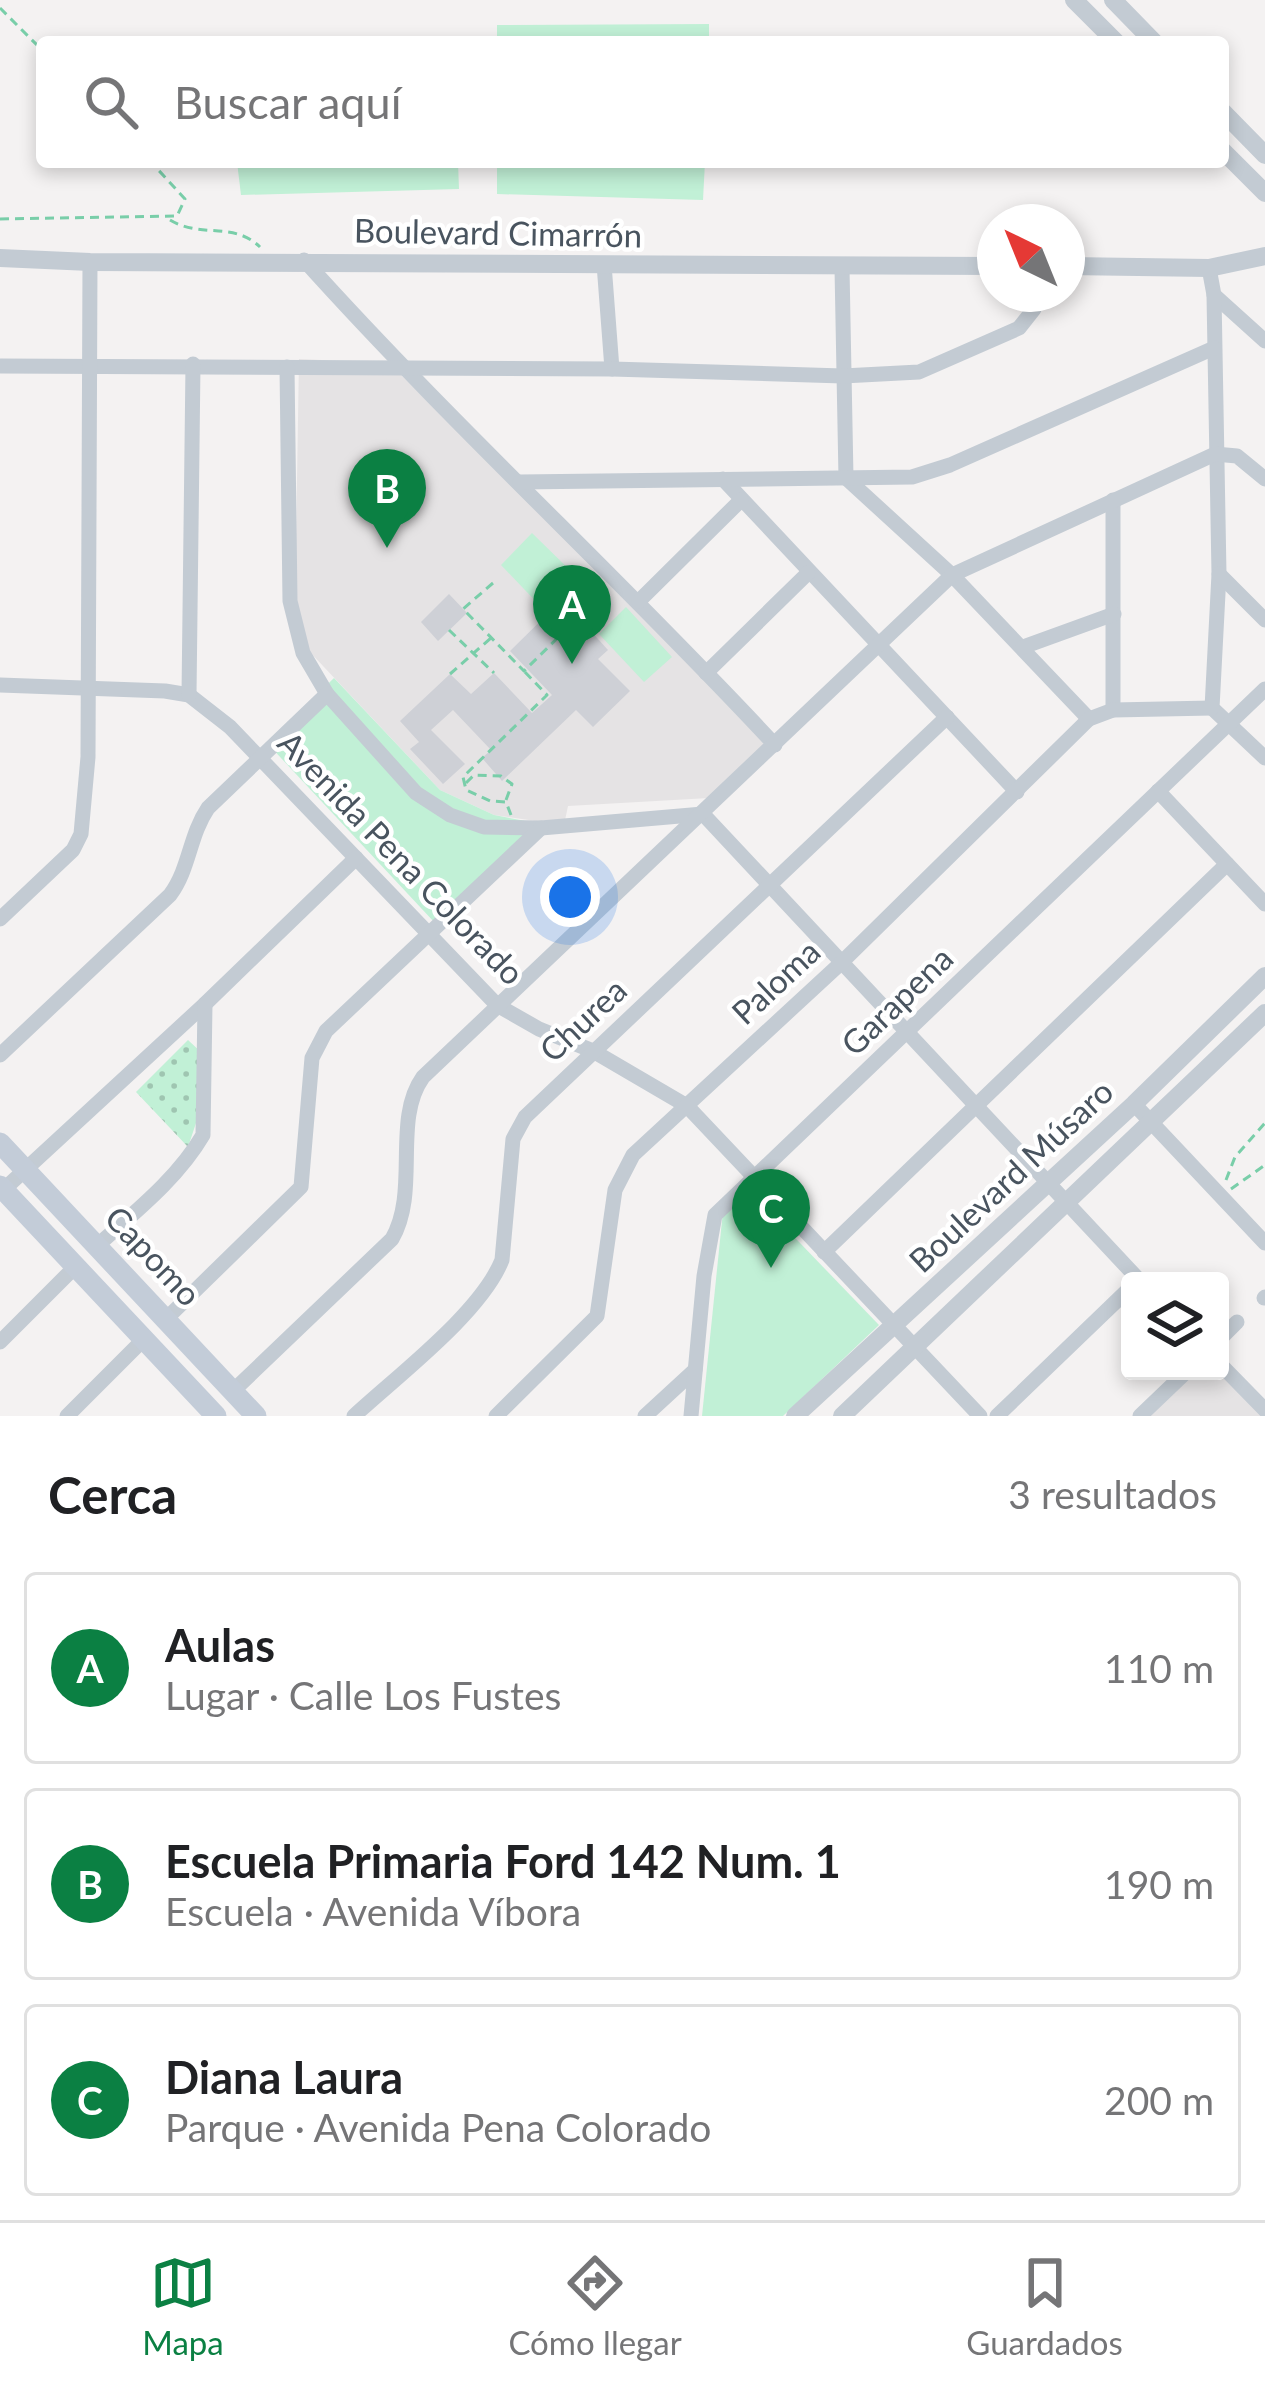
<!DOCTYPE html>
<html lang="es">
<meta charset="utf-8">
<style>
:root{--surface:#fff;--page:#f6f6f6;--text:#202124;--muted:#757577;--line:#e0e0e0;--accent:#0b8043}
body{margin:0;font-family:Lato,sans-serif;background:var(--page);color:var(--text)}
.controls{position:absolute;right:36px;bottom:36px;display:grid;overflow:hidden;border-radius:12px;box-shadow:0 6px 18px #0003}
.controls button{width:108px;height:108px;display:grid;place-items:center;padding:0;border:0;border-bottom:3px solid var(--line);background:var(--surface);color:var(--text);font:60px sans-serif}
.compass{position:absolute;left:977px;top:204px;width:108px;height:108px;border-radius:50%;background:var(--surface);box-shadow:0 6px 18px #0003;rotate:317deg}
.you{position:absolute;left:570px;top:897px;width:42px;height:42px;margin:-30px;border:9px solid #fff;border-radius:50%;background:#1a73e8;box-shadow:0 0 0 18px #1a73e833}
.badge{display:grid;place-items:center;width:78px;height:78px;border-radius:50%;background:var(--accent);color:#fff;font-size:39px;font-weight:700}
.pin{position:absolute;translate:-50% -99px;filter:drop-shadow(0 3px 6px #0008)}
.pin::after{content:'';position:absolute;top:63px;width:42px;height:36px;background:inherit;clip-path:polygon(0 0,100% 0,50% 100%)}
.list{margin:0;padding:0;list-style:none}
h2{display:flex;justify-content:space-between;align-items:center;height:156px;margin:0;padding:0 48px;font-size:51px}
h2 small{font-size:39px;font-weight:400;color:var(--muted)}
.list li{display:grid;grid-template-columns:78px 1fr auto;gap:36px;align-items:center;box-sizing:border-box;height:192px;margin:0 24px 24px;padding:0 24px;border:3px solid var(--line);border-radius:12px}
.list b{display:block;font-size:45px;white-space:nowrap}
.list p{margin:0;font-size:39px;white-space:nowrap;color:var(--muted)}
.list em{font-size:39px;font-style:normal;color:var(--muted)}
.icon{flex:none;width:66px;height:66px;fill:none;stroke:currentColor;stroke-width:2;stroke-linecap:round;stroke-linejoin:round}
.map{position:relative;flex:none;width:1265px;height:1416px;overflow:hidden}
.search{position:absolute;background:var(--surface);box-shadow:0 6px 18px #0003;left:36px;right:36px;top:36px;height:132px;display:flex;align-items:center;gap:30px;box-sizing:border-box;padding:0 42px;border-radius:12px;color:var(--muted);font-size:45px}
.sheet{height:804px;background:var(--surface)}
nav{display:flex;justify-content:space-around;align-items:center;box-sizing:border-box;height:168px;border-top:3px solid var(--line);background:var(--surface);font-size:33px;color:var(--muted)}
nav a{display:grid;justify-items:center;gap:6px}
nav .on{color:var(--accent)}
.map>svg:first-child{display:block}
.education{fill:#e5e3e4}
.park{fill:#c1f0d6}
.garden{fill:url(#garden-dots)}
.building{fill:#ced0d6}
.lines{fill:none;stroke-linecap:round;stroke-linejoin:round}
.path{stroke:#79cea9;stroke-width:3;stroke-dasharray:9 6;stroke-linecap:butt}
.minor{stroke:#c3cbd3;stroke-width:15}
.tertiary{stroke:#c3cbd3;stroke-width:18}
.secondary{stroke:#c3ccd8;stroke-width:21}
.labels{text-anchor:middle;stroke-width:9;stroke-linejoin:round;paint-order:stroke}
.street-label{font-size:33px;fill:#49545f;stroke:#fff}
</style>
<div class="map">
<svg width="1265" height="1416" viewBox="0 0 1265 1416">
<defs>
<pattern id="garden-dots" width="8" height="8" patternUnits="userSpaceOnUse" patternTransform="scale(3)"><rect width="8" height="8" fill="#c1f0d6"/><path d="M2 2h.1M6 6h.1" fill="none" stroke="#9fc5b1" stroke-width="1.8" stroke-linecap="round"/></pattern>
</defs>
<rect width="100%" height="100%" fill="#f4f2f2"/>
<!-- education -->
<g class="education">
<polygon points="299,359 389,363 769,739 709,798 568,806 564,825 494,815 440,790 307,649 295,600"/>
<polygon points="1188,1371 1220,1371 1264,1416 1141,1416"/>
</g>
<!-- park -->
<g class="park">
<polygon points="709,24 709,42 497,42 497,25"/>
<polygon points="237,162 458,162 459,189 241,195"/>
<polygon points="497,162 705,162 703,200 497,194"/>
<polygon points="532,533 578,578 544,610 501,565"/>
<polygon points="626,607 672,657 644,682 599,634"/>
<polygon points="334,678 440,790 494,815 547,825 435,923 267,743"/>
<polygon points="747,1188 879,1325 783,1416 702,1416 723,1211"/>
</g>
<!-- garden -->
<polygon class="garden" points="188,1040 203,1054 202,1105 188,1147 136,1092"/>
<!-- building -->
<g class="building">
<polygon points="570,592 588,608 578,617 608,650 598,659 630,691 593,727 576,710 502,781 482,758 491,750 453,710 431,730 465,764 443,784 410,749 419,742 400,721 450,674 471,694 494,673 532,713 552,695 510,651"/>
<polygon points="449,594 467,613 438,641 421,622"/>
</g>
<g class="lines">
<!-- path -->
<g class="path">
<polyline points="0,8 42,50"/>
<polyline points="0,219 177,216 185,199 151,162"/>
<path d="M170 220C202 239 233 221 260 247"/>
<polyline points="493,583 463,609 524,671 588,608"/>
<polyline points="449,630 494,673"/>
<polyline points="450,674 492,637"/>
<polyline points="466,783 474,775 501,776 512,784 506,800"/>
<polyline points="511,815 506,802 490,801 466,790 463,777 547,695 524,671"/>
<polyline points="1226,1180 1235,1157 1265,1123"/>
<polyline points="1231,1189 1265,1165"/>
</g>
<!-- minor -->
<g class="minor">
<path d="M304 260C455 428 622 580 775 745"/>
<polyline points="604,264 612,369"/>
<polyline points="842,268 846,478 952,575 1089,719"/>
<polyline points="1209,268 1214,295 1265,341"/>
<polyline points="1214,295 1219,574 1212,708 1265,758"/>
<polyline points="0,366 612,369 843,376 919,372 1019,328 1034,309 1039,294"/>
<polyline points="287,367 290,601 303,653 327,694 416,793 450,815 484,827 541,828 703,814 1140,1281"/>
<polyline points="723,479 1017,792"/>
<polyline points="520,482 912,477 950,465 1214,348"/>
<polyline points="1113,500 1113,710"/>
<polyline points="1219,574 1265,620"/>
<polyline points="639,601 741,500"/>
<polyline points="1023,647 1114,614"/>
<polyline points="706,673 808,573"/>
<polyline points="0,685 165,691 189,695 230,727 497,1005 539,1029 593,1051 687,1106 980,1416"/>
<polyline points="189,695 193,364"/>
<polyline points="1158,791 1265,904"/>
<polyline points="0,919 73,850 81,834 88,757 90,262"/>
<path d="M0 1055 170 895C190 868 189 836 208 808L327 694"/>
<polyline points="1134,1104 1265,1243"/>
<polyline points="0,1193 205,1004 356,858"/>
<path d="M98 1245C135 1212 178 1178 203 1135L205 1004"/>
<polyline points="824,1252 1227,864"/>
<polyline points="1264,1298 1265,1297"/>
<polyline points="167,1318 301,1187 312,1058 326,1031 541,828"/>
<polyline points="1220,1339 1237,1322"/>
<polyline points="0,1342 75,1267"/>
<polyline points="1220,1364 1265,1410"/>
<path d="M233 1391 392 1239C420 1191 392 1120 423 1077L952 575 1215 454 1237 456 1265 479"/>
<polyline points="67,1416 144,1339"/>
<path d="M354 1416C397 1376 481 1313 502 1260L513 1139 525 1117 947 717"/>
<polyline points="496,1416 597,1316 615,1190 633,1155 841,963 1089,719 1113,710 1212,708"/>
<polyline points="645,1416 695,1370"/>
<polyline points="691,1416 704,1276 715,1215 1265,689"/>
<polyline points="997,1416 1130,1288"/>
<polyline points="1140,1416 1187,1371"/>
</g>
<!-- tertiary -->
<g class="tertiary">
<polyline points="1074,0 1116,42"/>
<polyline points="1113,0 1154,42"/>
<polyline points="1223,112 1265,155"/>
<polyline points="1223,151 1265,193"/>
<polyline points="0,258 90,262 995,266"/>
<polyline points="1067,266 1209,268 1265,256"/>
<polyline points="795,1416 1134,1104 1265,976"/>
<polyline points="842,1416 1265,1013"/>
</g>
<!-- secondary -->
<g class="secondary">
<polyline points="0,1143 256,1416"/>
<polyline points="0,1186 216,1416"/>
</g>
</g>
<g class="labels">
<!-- street labels -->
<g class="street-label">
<text transform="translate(498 233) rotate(1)" y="12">Boulevard Cimarrón</text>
<text transform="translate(401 858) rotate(46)" y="12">Avenida Pena Colorado</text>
<text transform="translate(776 982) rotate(-43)" y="12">Paloma</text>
<text transform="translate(897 1001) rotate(-44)" y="12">Garapena</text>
<text transform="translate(583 1020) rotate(-43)" y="12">Churea</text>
<text transform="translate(1011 1176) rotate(-43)" y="12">Boulevard Músaro</text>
<text transform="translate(153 1256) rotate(47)" y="12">Capomo</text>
</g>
</g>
</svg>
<div class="controls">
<button><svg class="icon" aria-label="layers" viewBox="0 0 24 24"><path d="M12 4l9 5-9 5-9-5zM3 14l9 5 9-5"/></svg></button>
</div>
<svg class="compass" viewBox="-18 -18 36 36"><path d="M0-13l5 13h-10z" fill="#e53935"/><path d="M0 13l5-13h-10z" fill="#757577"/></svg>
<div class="you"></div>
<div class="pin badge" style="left:572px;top:664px">A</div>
<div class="pin badge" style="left:387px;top:548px">B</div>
<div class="pin badge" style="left:771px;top:1268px">C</div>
<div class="search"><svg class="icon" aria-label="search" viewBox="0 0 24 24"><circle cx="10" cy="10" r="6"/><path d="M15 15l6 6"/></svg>Buscar aquí</div>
</div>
<section class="sheet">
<h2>Cerca<small>3 resultados</small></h2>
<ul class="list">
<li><span class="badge">A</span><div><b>Aulas</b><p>Lugar · Calle Los Fustes</p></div><em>110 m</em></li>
<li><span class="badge">B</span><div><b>Escuela Primaria Ford 142 Num. 1</b><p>Escuela · Avenida Víbora</p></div><em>190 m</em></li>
<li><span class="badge">C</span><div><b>Diana Laura</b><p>Parque · Avenida Pena Colorado</p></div><em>200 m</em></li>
</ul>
</section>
<nav>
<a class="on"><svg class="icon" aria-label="map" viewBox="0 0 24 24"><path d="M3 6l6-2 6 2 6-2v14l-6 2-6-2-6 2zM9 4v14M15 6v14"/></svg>Mapa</a>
<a><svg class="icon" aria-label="directions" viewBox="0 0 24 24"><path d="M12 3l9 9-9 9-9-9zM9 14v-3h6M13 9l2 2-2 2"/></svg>Cómo llegar</a>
<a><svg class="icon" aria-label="saved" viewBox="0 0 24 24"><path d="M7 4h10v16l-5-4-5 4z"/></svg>Guardados</a>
</nav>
